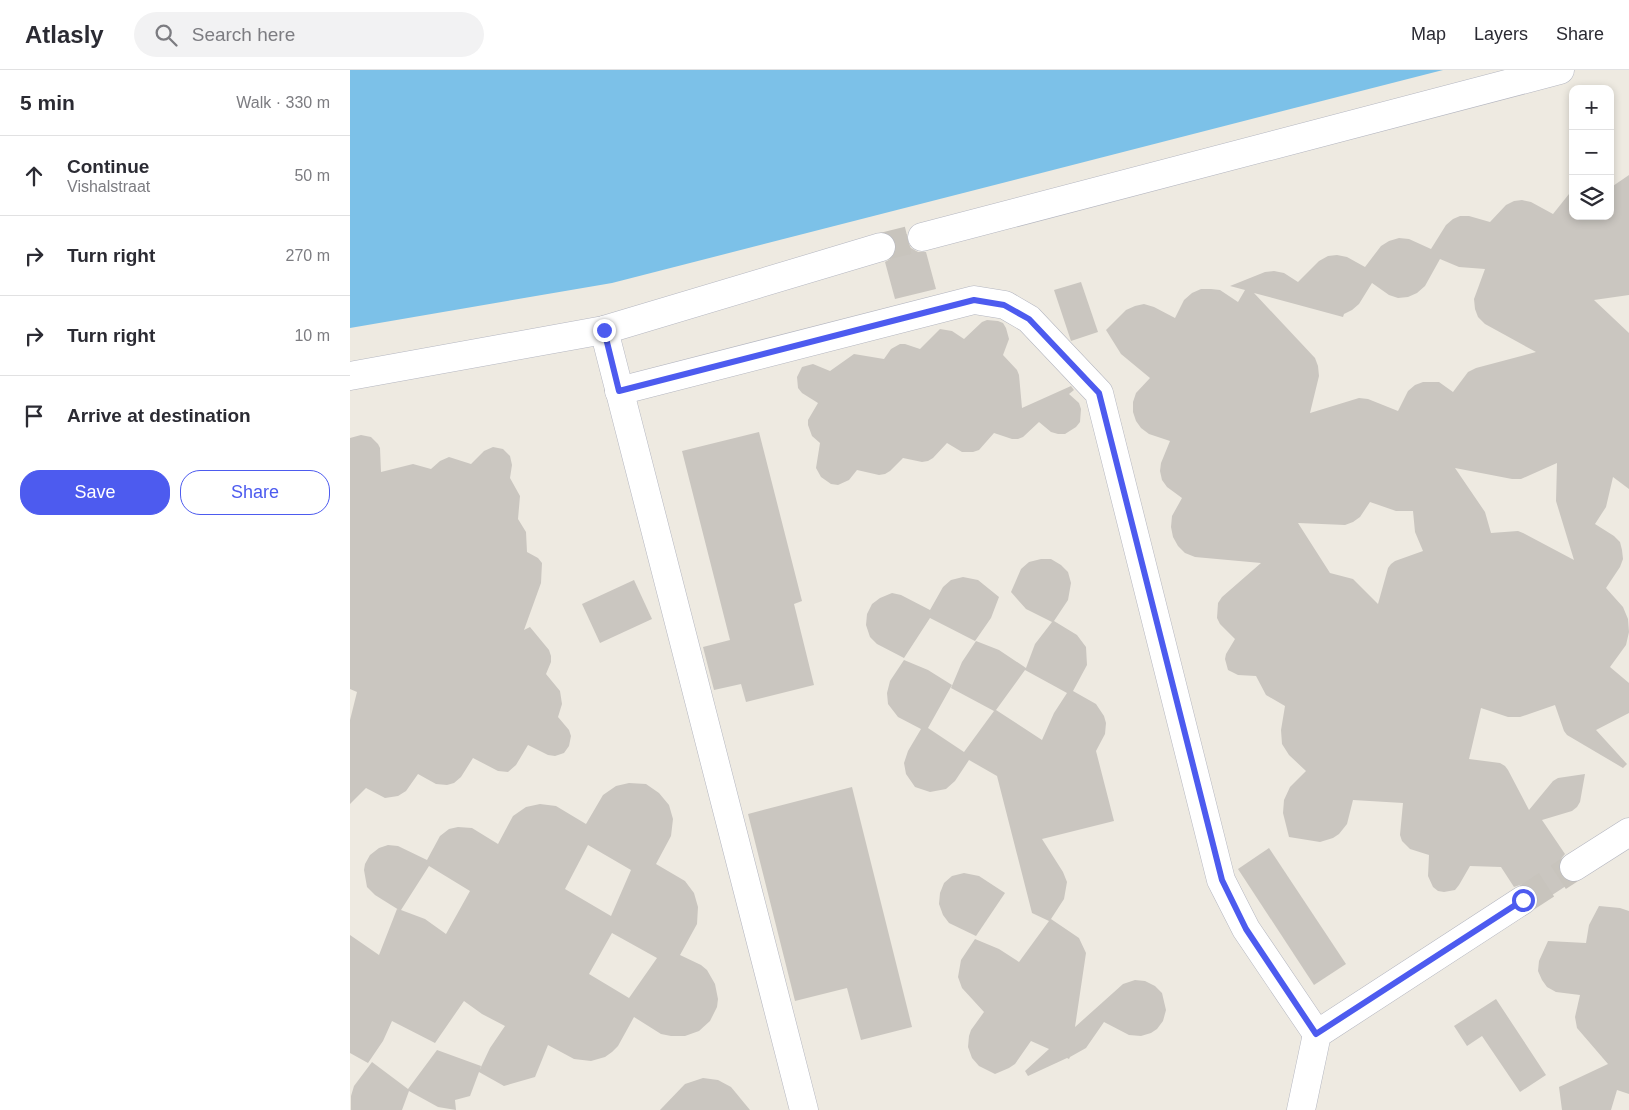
<!DOCTYPE html>
<meta charset="utf-8">
<style>
:root{--surface:#fff;--page:#f2f2f3;--text:#2b2b33;--muted:#7c7c81;--line:#e1e1e2;--accent:#4d5bef}
body{margin:0;font-family:Arial,sans-serif;background:var(--page);color:var(--text)}
.controls{position:absolute;right:15px;top:15px;display:grid;overflow:hidden;border-radius:10px;box-shadow:0 2px 8px #0003}
.controls button{width:45px;height:45px;display:grid;place-items:center;padding:0;border:0;border-bottom:1px solid var(--line);background:var(--surface);color:var(--text);font:25px sans-serif}
.stop{position:absolute;width:15px;height:15px;margin:-11px;border:4px solid #4d5bef;border-radius:50%;background:#fff}
.stop.end{background:#4d5bef;border-color:#fff;box-shadow:0 1px 5px #0008}
.list{margin:0;padding:0;list-style:none}
h2{display:flex;justify-content:space-between;align-items:center;height:65px;margin:0;padding:0 20px;font-size:21px}
h2 small{font-size:16px;font-weight:400;color:var(--muted)}
.list li{display:grid;grid-template-columns:32px 1fr auto;gap:15px;align-items:center;box-sizing:border-box;height:80px;padding:0 20px;border-top:1px solid var(--line)}
.list b{display:block;font-size:19px;white-space:nowrap}
.list p{margin:0;font-size:16px;white-space:nowrap;color:var(--muted)}
.list em{font-size:16px;font-style:normal;color:var(--muted)}
.actions{display:flex;gap:10px;padding:15px 20px}
.actions a{flex:1;padding:11px 0;border:1px solid var(--accent);border-radius:20px;text-align:center;font-size:18px;color:var(--accent)}
.actions .main{background:var(--accent);color:#fff}
.icon{flex:none;width:28px;height:28px;fill:none;stroke:currentColor;stroke-width:2;stroke-linecap:round;stroke-linejoin:round}
.map{position:relative;flex:none;width:1279px;height:1040px;overflow:hidden}
header{display:flex;align-items:center;gap:30px;box-sizing:border-box;height:70px;padding:0 25px;background:var(--surface);border-bottom:1px solid var(--line)}
header strong{font-size:24px}
nav{display:flex;gap:28px;margin-inline-start:auto;font-size:18px}
.search{width:350px;height:45px;background:var(--page);display:flex;align-items:center;gap:12px;box-sizing:border-box;padding:0 18px;border-radius:28px;color:var(--muted);font-size:19px}
main{display:flex}
aside{flex:1;background:var(--surface)}
.map>svg:first-child{display:block}
.water{fill:#7cc1e8}
.building{fill:#cac6c0;fill-rule:evenodd}
.lines{fill:none;stroke-linecap:round;stroke-linejoin:round}
.minor-tunnel{stroke:#c8c4bd;stroke-width:28;stroke-dasharray:28 14;stroke-linecap:butt}
.minor-casing{stroke:#b4b6c0;stroke-width:29}
.minor{stroke:#fff;stroke-width:28}
.route{stroke:#4d5bef;stroke-width:6}
</style>
<header>
<strong>Atlasly</strong>
<div class="search"><svg class="icon" aria-label="search" viewBox="0 0 24 24"><circle cx="10" cy="10" r="6"/><path d="M15 15l6 6"/></svg>Search here</div>
<nav><a>Map</a><a>Layers</a><a>Share</a></nav>
</header>
<main>
<aside>
<h2>5 min<small>Walk · 330 m</small></h2>
<ul class="list">
<li><svg class="icon" aria-label="ahead" viewBox="0 0 24 24"><path d="M12 20V5M6 11l6-6 6 6"/></svg><div><b>Continue</b><p>Vishalstraat</p></div><em>50 m</em></li>
<li><svg class="icon" aria-label="right" viewBox="0 0 24 24"><path d="M7 20v-9h11M14 6l5 5-5 5"/></svg><div><b>Turn right</b></div><em>270 m</em></li>
<li><svg class="icon" aria-label="right" viewBox="0 0 24 24"><path d="M7 20v-9h11M14 6l5 5-5 5"/></svg><div><b>Turn right</b></div><em>10 m</em></li>
<li><svg class="icon" aria-label="arrive" viewBox="0 0 24 24"><path d="M6 21V4h12l-3 4 3 4H6"/></svg><div><b>Arrive at destination</b></div></li>
</ul>
<div class="actions"><a class="main">Save</a><a>Share</a></div>
</aside>
<div class="map">
<svg width="1279" height="1040" viewBox="0 0 1279 1040">
<rect width="100%" height="100%" fill="#eeeae1"/>
<!-- water -->
<polygon class="water" points="0,0 1093,0 262,213 0,258"/>
<!-- building -->
<g class="building">
<path d="M1279 105V225L1244 230 1279 263V419L1263 407 1256 437 1245 454 1264 466 1270 472 1272 480 1273 489 1270 497 1256 518 1273 537 1278 549 1279 562 1276 575 1260 597 1279 613V643L1246 660 1277 694 1273 698 1217 665 1214 661 1205 635 1170 647H1158L1131 638 1119 689 1150 693 1155 696 1158 700 1179 740 1203 711 1208 708 1235 704 1230 732 1227 737 1222 741 1192 750 1215 784 1210 790 1208 797 1211 805 1216 811 1222 812 1187 835 1189 829 1186 821 1180 816 1173 814 1164 817 1151 797 1120 796 1109 815 1105 820 1094 822 1088 821 1083 817 1078 806 1079 785 1060 779 1052 771 1050 765 1053 733 1003 730 997 754 989 764 983 768 970 772 939 767 933 743 934 730 940 717 956 701 939 685 932 674 931 660 935 636 916 625 906 606 888 605 878 600 875 589 876 584 885 569 870 554 867 548 868 533 872 527 911 493 845 487 835 483 828 476 823 467 821 457 822 446 832 428 817 417 812 410 810 401 811 393 820 371 799 364 791 358 786 351 783 342V332L786 323 800 308 771 284 756 260 776 240 785 236 794 234 804 237 825 248 834 230 842 223 851 219H861L870 220 888 232 895 220 880 216 915 202 924 201 934 203 948 212 969 191 978 186 987 185 997 187 1015 197 1031 176 1039 171 1049 168 1059 169 1081 179 1096 155 1103 149 1110 146H1119L1140 152 1156 135 1164 131 1172 130 1181 132 1203 144 1223 119V146H1260V118ZM1090 189 1109 197 1135 199 1124 229 1125 239 1128 247 1135 254 1186 282 1126 298 1118 302 1103 322 1089 312H1073L1065 315 1058 321 1048 341 1018 329 1009 328 960 343 969 306 968 296 965 288 904 223 993 247 994 244 1002 240 1009 234 1022 213 1039 225 1048 228 1058 227 1067 223 1075 216ZM1207 393 1206 431 1224 490 1173 463 1168 461 1141 463 1135 442 1105 398 1162 409H1171ZM1020 432 1046 441H1063L1065 462 1073 481 1045 491 1041 494 1038 498 1028 534 1003 509 980 503 948 453 995 455 1003 452 1010 447Z"/>
<polygon points="557,164 557,171 561,178 568,182 576,182 586,219 545,229 535,192 542,188 546,181 546,173 543,167"/>
<polygon points="731,212 748,262 721,271 704,220"/>
<polygon points="637,250 648,251 653,253 656,258 659,269 653,285 667,300 669,305 672,338 721,316 724,320 719,324 729,333 731,339 730,352 726,357 715,364 708,364 701,362 689,352 673,367 668,369 662,369 644,363 629,380 623,382 612,382 597,373 583,388 578,391 572,392 553,388 540,401 535,404 529,405 507,400 499,410 488,415 481,414 471,407 466,398 470,373 462,366 458,355 458,350 468,333 452,323 448,318 447,307 452,297 463,294 480,301 504,284 534,289 541,279 550,274 555,274 570,279 590,259 602,261 614,269 632,252"/>
<polygon points="409,362 452,531 444,534 464,615 396,632 391,614 364,620 353,577 380,570 332,381"/>
<polygon points="11,365 21,367 28,374 30,378 31,402 63,394 81,399 90,391 99,387 121,394 134,381 143,377 153,379 160,386 162,395 160,408 170,426 168,449 176,462 177,482 188,488 192,493 191,513 174,560 180,557 199,580 201,586 201,592 196,604 210,621 212,634 208,647 219,660 221,666 219,676 214,683 205,686 198,685 178,675 166,695 158,702 148,701 123,688 111,707 104,713 97,715 86,714 68,704 56,721 48,726 35,728 16,718 0,734 0,650 7,622 0,619 0,368"/>
<path d="M691 489H701L711 495 718 502 721 513 718 530 704 551 727 565 736 577 737 595 723 621 746 634 754 646 756 653 755 664 746 681 764 751 692 769 713 802 717 812 714 829 701 849 729 868 736 883 725 957 773 914 785 910 795 911 805 916 812 923 816 940 813 951 807 959 801 963 791 966 779 965 754 952 736 978 720 987 719 989 717 988 678 1006 675 1001 699 979 681 971 665 994 659 998 645 1004 629 996 622 988 618 977 619 966 621 960 634 942 612 918 608 907 611 890 625 869 649 879 669 892 699 851 682 843 647 706 619 690 605 711 596 719 580 722 565 717 556 704 554 693 558 681 571 659 548 647 538 634 537 623 540 611 554 590 578 600 602 615 578 658 614 682 644 641 601 618 612 592 626 571 649 580 676 598 685 574 702 552 676 539 661 522 671 499 679 492ZM675 600 717 623 704 643 692 670 646 640Z"/>
<polygon points="613,507 628,510 649,527 641,548 625,571 580,548 554,588 527,574 520,567 516,555 517,544 522,534 530,528 542,523 551,525 580,540 593,517 601,510"/>
<polygon points="284,510 302,549 250,573 232,534"/>
<path d="M279 713 296 714 309 723 319 735 323 749 321 766 306 794 335 811 344 823 348 837 347 854 330 885 351 895 357 900 365 914 368 929 367 937 360 951 349 961 335 966H321L311 964 284 947 268 976 262 982 255 987 241 991 224 989 198 975 185 1007 154 1016 129 1002 120 1026 105 1030 106 1040 88 1037 59 1021 52 1040H1V1026L4 1016 22 992 58 1019 87 980 131 996 130 999 140 978 155 956 132 944 114 931 85 973 42 951 33 971 18 993 0 983V865L29 885 47 839 49 840 25 825 17 817 14 800 15 794 20 785 29 778 38 775 48 776 77 790 90 766 99 759 108 757 122 758 148 774 163 746 176 737 190 734 206 736 236 754 253 725 266 716ZM238 775 281 800 261 846 215 819ZM79 796 120 821 96 864 75 849 51 840ZM262 863 307 888 279 928 239 904Z"/>
<polygon points="502,717 562,957 511,970 497,918 445,931 398,744"/>
<polygon points="919,778 996,894 964,915 888,799"/>
<polygon points="614,803 629,806 655,823 626,866 599,853 593,845 589,834 590,823 594,813 602,806"/>
<polygon points="1249,836 1270,838 1279,841 1279,1024 1267,1020 1261,1040 1212,1040 1209,1017 1258,994 1227,958 1225,947 1230,925 1206,922 1197,917 1192,910 1188,901 1189,891 1198,871 1236,873 1239,855"/>
<polygon points="1146,929 1196,1005 1170,1022 1132,966 1117,976 1104,956"/>
<polygon points="353,1008 368,1010 381,1017 400,1040 310,1040 335,1014"/>
</g>
<g class="lines">
<!-- minor-tunnel -->
<g class="minor-tunnel">
<polyline points="531,177 572,167"/>
<polyline points="1173,830 1224,797"/>
</g>
<defs>
<g id="minor">
<polyline points="572,167 1210,0"/>
<polyline points="254,260 454,1040"/>
<polyline points="0,306 254,260 531,177"/>
<polyline points="269,321 624,230 655,235 679,249 749,323 871,810 896,859 967,964"/>
<polyline points="1224,797 1279,762"/>
<polyline points="951,1040 967,964 1173,830"/>
</g>
</defs>
<!-- minor casing -->
<use href="#minor" class="minor-casing"/>
<!-- minor -->
<use href="#minor" class="minor"/>
</g>
<g class="lines">
<!-- route -->
<polyline class="route" points="254,260 269,321 624,230 654,235 679,249 749,323 872,810 896,859 966,964 1173,830"/>
</g>
</svg>
<div class="controls">
<button>+</button>
<button>−</button>
<button><svg class="icon" aria-label="layers" viewBox="0 0 24 24"><path d="M12 4l9 5-9 5-9-5zM3 14l9 5 9-5"/></svg></button>
</div>
<div class="stop" style="left:1173px;top:830px"></div>
<div class="stop end" style="left:254px;top:260px"></div>
</div>
</main>
